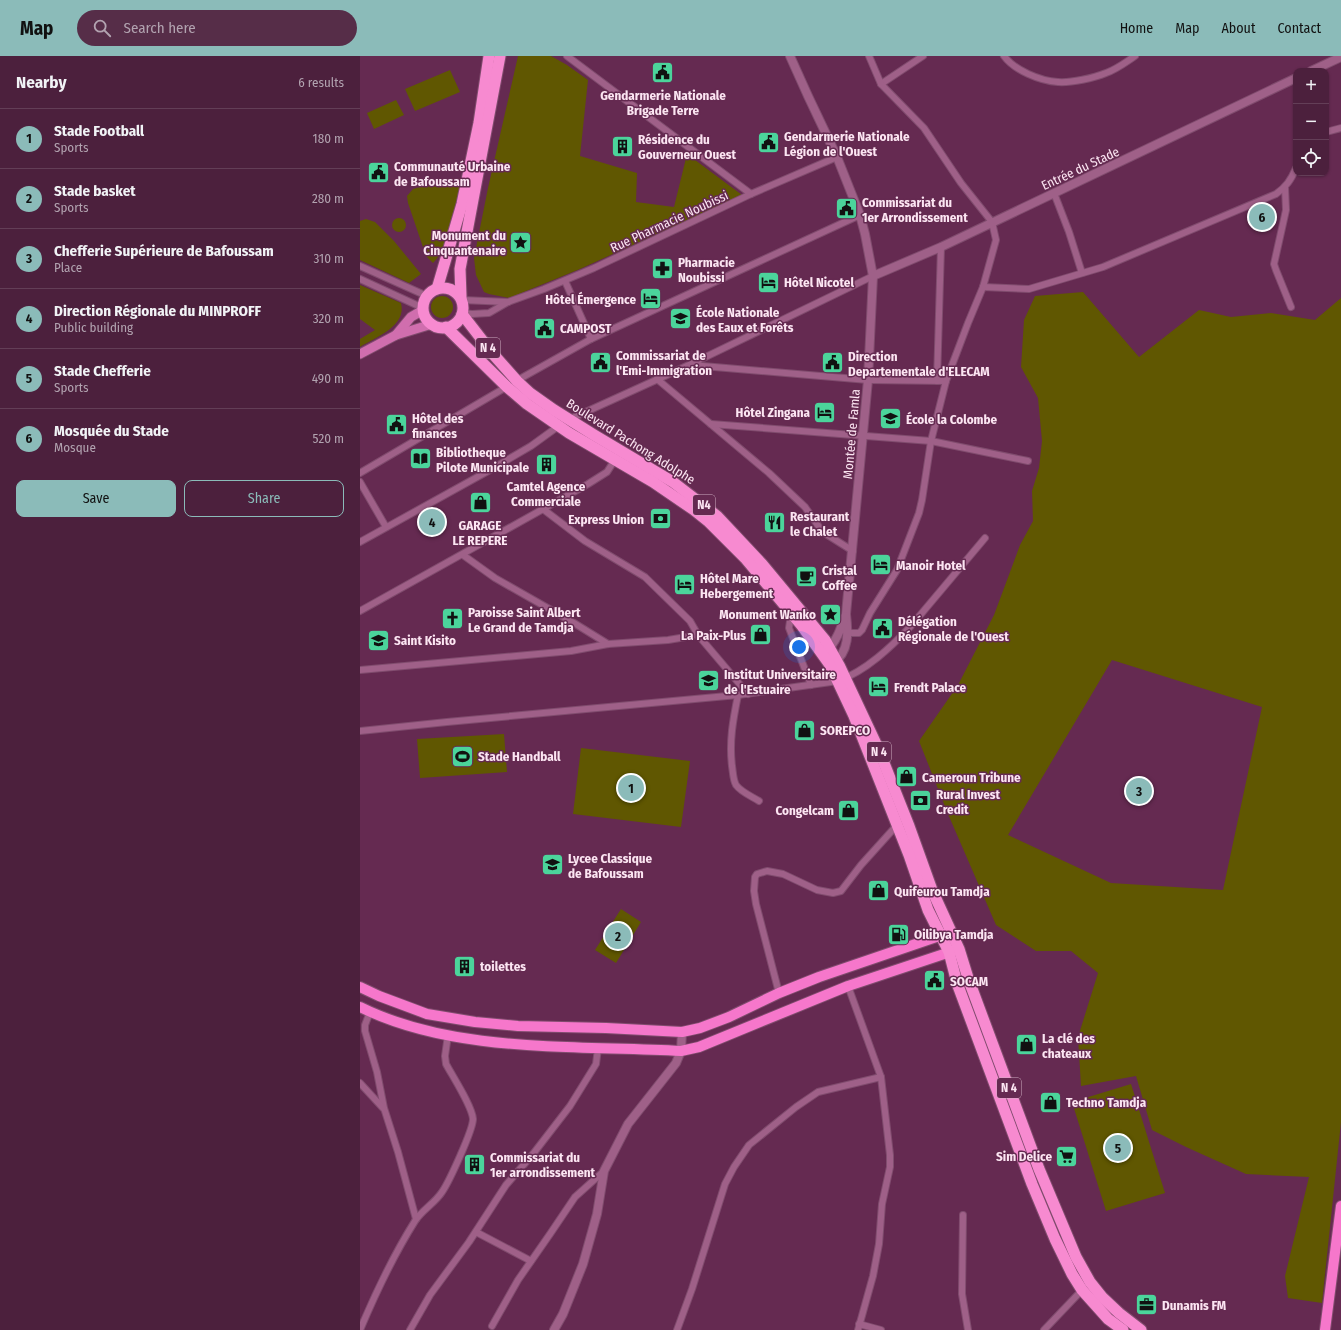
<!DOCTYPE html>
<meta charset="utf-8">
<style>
:root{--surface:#4c203d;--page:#562d48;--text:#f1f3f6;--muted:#b2a3b0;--line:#633e57;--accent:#8bbbb9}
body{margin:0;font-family:"Fira Sans Condensed",sans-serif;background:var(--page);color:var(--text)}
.controls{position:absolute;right:12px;top:12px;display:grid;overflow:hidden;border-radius:8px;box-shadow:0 1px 3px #0004}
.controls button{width:36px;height:36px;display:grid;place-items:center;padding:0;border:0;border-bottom:1px solid var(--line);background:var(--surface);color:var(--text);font:20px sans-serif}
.you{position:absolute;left:439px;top:591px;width:14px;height:14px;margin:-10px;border:3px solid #fff;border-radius:50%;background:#1a73e8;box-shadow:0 0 0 6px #1a73e833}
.badge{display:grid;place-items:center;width:26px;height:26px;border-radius:50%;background:var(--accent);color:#111;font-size:13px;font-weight:700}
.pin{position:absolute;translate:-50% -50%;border:2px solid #fff;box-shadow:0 1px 4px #0006}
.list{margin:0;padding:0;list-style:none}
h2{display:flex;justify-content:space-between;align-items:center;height:52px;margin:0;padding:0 16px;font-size:17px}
h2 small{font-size:13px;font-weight:400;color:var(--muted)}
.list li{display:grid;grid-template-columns:26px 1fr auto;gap:12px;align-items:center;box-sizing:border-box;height:60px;padding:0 16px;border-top:1px solid var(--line)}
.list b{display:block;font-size:15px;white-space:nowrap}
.list p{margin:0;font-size:13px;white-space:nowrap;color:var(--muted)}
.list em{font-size:13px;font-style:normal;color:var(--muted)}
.actions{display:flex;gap:8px;padding:12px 16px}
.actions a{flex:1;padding:9px 0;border:1px solid var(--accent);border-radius:8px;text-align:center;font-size:14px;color:var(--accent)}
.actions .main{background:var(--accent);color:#111}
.icon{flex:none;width:22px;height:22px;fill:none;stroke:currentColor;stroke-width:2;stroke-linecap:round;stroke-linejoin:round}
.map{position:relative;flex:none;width:981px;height:1274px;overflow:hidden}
header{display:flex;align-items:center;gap:24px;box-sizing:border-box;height:56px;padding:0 20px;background:var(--accent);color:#111}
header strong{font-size:19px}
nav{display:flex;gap:22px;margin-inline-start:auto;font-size:14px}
.search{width:280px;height:36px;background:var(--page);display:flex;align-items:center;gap:10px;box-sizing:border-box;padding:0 14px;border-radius:22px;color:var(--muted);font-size:15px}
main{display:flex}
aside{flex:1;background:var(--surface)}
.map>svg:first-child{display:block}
.green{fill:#605701;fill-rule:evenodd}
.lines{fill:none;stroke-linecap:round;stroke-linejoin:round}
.minor-casing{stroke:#804c6e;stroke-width:8}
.tertiary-casing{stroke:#804c6e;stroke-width:10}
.secondary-casing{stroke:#804c6e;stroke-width:11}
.primary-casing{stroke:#804c6e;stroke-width:12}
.trunk-casing{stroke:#804c6e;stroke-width:13}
.minor{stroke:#9f6088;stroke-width:6}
.tertiary{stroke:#9f6088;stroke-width:8}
.secondary{stroke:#d06eae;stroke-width:9}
.primary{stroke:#f677cb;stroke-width:10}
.trunk{stroke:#f78ad0;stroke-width:11}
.labels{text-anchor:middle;stroke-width:3;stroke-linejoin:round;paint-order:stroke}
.shield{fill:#652a51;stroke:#cfadc2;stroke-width:1}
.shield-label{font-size:12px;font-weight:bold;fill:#fce5f2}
.poi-label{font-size:13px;font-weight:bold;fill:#fce5f2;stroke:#652a51;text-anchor:start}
.street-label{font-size:13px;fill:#fce5f2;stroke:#652a51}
</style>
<header>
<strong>Map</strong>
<div class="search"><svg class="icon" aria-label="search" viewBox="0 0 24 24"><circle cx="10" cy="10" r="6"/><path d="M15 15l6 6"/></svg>Search here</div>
<nav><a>Home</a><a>Map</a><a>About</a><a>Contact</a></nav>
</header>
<main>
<aside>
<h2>Nearby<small>6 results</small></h2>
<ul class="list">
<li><span class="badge">1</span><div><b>Stade Football</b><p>Sports</p></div><em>180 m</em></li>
<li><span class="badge">2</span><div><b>Stade basket</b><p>Sports</p></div><em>280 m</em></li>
<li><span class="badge">3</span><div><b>Chefferie Supérieure de Bafoussam</b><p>Place</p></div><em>310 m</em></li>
<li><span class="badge">4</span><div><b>Direction Régionale du MINPROFF</b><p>Public building</p></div><em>320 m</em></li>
<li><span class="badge">5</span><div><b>Stade Chefferie</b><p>Sports</p></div><em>490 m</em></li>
<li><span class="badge">6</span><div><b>Mosquée du Stade</b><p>Mosque</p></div><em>520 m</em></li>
</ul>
<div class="actions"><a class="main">Save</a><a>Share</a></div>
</aside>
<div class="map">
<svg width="981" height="1274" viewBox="0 0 981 1274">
<rect width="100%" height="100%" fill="#652a51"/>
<!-- green -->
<g class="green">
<polygon points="158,0 191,0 207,9 228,24 220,100 277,117 276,146 314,151 327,98 382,139 220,213 149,242 129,238 124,236 116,219 114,202 128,132"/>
<polygon points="90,14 100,36 55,55 45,33"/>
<polygon points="36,44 44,59 14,73 7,57"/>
<path d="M93 122H104C97 147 91 189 73 207L66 200 48 147 47 140 53 133Z"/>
<circle cx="39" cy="169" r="7"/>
<polygon points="6,163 15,166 34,185 61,218 49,227 0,204 0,165"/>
<path d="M0 229 41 247C47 270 16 281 0 291V283L15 274 0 263Z"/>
<path d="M723 236 779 301 839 254 871 261 911 257 955 264 981 242V1066L962 1247 928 1242 925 1220 949 1121 886 1118 826 1091 792 1074 776 1020 721 1030 718 981 738 917 711 895H676L636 869 588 758 559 685 598 629 634 559 660 489 673 465 672 435 679 412 682 385 678 342 661 311 664 264 675 240ZM752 604 902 651 863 834 751 827 648 779Z"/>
<circle cx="82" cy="251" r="11"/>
<polygon points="144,678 147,716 60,722 57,683"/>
<polygon points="221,692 330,705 321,771 213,758"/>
<polygon points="261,853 281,866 256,907 235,894"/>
<polygon points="771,1028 805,1137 746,1155 712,1046"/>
</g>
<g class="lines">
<defs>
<g id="minor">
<polyline points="207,0 391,138"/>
<path d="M644 0C654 14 680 25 698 26 711 27 734 22 746 17 757 13 766 6 775 0"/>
<polyline points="521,28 563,0"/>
<polyline points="966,76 981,72"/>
<polyline points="925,131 926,154 914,208 916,214 931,251"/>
<polyline points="694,137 709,176 722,217"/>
<polyline points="0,210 67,240"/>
<polyline points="0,223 63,252"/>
<polyline points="205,225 231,283"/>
<path d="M623 231 669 233 743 211 916 138C926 131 931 124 936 112"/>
<polyline points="102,244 148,246"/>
<polyline points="103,257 112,258 129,257 148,246 184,233 234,212 391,138 477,101"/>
<polyline points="331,309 508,324 586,325"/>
<polyline points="297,323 409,417 445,451 459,471 466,478 493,495"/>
<polyline points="156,325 231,283 500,159"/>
<polyline points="577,325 581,191"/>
<polyline points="208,364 329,309 513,220"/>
<polyline points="351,368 571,385 668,405"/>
<polyline points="0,417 148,330"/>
<polyline points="0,426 26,471"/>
<polyline points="183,453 225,485 285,521 330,565 338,579 388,638"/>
<polyline points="0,486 130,414 171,390 200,369"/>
<polyline points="103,499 135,522 214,567 248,588"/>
<polyline points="0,555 228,428 247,416 256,402"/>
<polyline points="434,558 430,565 429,572 451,629"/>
<polyline points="484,574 492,577 499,577 502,574 510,557 537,514 559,457 562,444 571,385 586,325 608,267 623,231 636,184 632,166 601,127 564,72 521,28 509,0"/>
<polyline points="0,614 211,595 248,588 308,584 338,579"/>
<path d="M378 639C373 664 369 685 372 710 373 716 373 724 376 729 381 736 391 740 399 745"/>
<path d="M0 675 87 666 378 639 478 625C506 615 531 591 551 570L625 482"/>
<polyline points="488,930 521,1021 530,1099 530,1111 522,1148 519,1188 513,1220 498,1274"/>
<polyline points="419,937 396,848 394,835 395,821 397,818 407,815 423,818 457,834 473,837 481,835 501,809 538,768"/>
<polyline points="10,956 5,969 5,975 17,1016 24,1052 38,1096 56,1163"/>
<polyline points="0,1027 23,1052"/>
<polyline points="603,1159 602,1238 608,1274"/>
<polyline points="116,1176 171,1205"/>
<polyline points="499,1268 521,1274"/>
<polyline points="132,1270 158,1224 190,1178 215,1141 244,1115"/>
<path d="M0 1274C16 1236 33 1200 55 1165 62 1154 75 1147 82 1136 89 1126 113 1074 113 1063 112 1050 93 1021 86 1008L85 1000 88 979"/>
<polyline points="50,1274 70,1239 109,1186 146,1129 173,1098 210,1050 236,1008 238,992"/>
<polyline points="317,1274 332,1233 365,1128 374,1111 389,1089 436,1051 458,1036 521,1021"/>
<polyline points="684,1274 724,1232"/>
</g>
<g id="tertiary">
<path d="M430 0 448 40 477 101 500 159 505 178 513 220 508 324 486 558C488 575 490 596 473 607"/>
<polyline points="951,15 981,1"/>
<polyline points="513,220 581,191 936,22"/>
<path d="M466 595C476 587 481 572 485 560"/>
<polyline points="194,1274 203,1258 223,1208 237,1158 244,1115 268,1068 316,1007 321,995 322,976"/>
</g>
<g id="secondary">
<polyline points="36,279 51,261 63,254"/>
<polyline points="0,298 36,279 72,268"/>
</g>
<g id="primary">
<polyline points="0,931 19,940 67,958 115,966 158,970 246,972 322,976 340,972 369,961 419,937 459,921 588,877"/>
<path d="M0 951C95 998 217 989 321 995L339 991 488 930 596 894"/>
<polyline points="965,1274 981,1150"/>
</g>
<g id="trunk">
<circle cx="83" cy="252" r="20"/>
<polyline points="77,233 102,148 119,67 129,0"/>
<polyline points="101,241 100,213 140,0"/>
<polyline points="102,258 133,298 157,325 170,337 194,354 234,379 313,426 357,460 402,508 465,584 480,611 518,692 549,770 572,834 599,893 608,922 679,1113 716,1201 730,1226 742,1241 759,1257 781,1274"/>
<polyline points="86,271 147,331 167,348 209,377 293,426 334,454 349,466 385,502 442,570 470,609 494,660 549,799 568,854 589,896 597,927 672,1128 695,1183 712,1218 722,1234 748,1263 763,1274"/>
</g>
</defs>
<!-- minor casing -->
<use href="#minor" class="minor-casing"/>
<!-- tertiary casing -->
<use href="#tertiary" class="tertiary-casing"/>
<!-- secondary casing -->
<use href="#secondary" class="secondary-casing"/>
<!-- primary casing -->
<use href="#primary" class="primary-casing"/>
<!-- trunk casing -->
<use href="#trunk" class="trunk-casing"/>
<!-- minor -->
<use href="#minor" class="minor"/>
<!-- tertiary -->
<use href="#tertiary" class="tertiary"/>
<!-- secondary -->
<use href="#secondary" class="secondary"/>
<!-- primary -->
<use href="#primary" class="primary"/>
<!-- trunk -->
<use href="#trunk" class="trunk"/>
</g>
<!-- icons -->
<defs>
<symbol id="civic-square" viewBox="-11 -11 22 22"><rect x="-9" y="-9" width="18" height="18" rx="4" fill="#4bd49b" stroke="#652a51"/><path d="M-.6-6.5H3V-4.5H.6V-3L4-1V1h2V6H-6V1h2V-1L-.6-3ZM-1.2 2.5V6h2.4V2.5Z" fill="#111"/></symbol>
<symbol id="building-square" viewBox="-11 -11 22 22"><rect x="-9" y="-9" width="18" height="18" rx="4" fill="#4bd49b" stroke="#652a51"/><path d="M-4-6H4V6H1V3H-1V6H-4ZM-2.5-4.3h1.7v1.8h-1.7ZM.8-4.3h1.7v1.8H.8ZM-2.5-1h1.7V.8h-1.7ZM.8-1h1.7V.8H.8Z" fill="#111"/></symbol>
<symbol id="sight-square" viewBox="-11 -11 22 22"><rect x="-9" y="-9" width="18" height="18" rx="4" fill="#4bd49b" stroke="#652a51"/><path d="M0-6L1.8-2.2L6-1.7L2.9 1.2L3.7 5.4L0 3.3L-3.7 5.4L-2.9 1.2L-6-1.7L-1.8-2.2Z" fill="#111"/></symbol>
<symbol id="pharmacy-square" viewBox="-11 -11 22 22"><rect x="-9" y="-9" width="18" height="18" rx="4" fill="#4bd49b" stroke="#652a51"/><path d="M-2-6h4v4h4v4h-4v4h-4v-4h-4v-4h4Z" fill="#111"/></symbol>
<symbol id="hotel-square" viewBox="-11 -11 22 22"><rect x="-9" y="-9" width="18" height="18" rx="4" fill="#4bd49b" stroke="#652a51"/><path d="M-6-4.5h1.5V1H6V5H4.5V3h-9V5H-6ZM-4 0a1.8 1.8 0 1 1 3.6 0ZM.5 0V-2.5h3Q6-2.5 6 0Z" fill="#111"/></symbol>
<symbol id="school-square" viewBox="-11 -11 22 22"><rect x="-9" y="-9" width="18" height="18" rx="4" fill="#4bd49b" stroke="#652a51"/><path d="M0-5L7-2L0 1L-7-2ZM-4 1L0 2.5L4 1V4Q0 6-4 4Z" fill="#111"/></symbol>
<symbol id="library-square" viewBox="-11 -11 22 22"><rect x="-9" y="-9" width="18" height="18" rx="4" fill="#4bd49b" stroke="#652a51"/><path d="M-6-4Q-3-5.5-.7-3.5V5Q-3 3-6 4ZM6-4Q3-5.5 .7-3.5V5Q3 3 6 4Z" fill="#111"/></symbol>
<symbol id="shop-square" viewBox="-11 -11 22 22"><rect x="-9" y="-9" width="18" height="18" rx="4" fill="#4bd49b" stroke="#652a51"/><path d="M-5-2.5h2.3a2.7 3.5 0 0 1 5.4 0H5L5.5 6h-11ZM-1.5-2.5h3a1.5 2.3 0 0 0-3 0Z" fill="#111"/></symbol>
<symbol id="bank-square" viewBox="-11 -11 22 22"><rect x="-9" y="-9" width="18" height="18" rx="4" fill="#4bd49b" stroke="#652a51"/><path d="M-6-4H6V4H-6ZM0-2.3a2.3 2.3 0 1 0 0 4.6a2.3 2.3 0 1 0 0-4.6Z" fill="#111"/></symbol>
<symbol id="restaurant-square" viewBox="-11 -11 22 22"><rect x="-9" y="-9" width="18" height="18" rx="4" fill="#4bd49b" stroke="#652a51"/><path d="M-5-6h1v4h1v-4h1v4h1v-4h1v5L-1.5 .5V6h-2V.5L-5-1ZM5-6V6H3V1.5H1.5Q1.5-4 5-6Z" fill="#111"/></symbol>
<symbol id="cafe-square" viewBox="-11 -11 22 22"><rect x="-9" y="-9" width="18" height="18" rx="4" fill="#4bd49b" stroke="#652a51"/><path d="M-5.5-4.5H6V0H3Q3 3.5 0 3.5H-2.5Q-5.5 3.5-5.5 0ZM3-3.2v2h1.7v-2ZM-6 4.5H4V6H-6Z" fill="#111"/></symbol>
<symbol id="church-square" viewBox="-11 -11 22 22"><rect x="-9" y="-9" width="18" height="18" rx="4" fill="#4bd49b" stroke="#652a51"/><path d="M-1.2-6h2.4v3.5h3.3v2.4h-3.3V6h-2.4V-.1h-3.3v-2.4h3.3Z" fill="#111"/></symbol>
<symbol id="stadium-square" viewBox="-11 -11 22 22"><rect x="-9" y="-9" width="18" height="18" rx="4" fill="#4bd49b" stroke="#652a51"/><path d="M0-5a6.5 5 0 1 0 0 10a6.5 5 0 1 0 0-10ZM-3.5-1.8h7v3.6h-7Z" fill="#111"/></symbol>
<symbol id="fuel-square" viewBox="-11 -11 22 22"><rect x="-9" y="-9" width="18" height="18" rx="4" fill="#4bd49b" stroke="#652a51"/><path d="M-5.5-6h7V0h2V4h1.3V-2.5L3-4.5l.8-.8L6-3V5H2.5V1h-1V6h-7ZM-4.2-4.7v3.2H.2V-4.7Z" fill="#111"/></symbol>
<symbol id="supermarket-square" viewBox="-11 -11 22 22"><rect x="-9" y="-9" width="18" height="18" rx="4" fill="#4bd49b" stroke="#652a51"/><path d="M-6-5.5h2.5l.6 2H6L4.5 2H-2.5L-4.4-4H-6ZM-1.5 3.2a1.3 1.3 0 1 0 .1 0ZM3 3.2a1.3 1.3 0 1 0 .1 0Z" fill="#111"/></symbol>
<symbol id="office-square" viewBox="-11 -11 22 22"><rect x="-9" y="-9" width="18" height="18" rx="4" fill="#4bd49b" stroke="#652a51"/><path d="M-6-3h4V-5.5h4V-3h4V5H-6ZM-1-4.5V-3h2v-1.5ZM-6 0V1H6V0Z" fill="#111"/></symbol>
</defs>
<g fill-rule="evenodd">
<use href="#civic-square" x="290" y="4" width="25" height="25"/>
<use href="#civic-square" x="396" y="74" width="25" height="25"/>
<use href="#building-square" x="250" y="78" width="25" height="25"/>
<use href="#civic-square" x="6" y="104" width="25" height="25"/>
<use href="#civic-square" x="474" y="140" width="25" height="25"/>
<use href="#sight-square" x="148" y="174" width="25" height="25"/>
<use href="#pharmacy-square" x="290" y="200" width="25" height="25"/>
<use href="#hotel-square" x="396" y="214" width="25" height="25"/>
<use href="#hotel-square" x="278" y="230" width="25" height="25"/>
<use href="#school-square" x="308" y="250" width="25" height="25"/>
<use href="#civic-square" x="172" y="260" width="25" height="25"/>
<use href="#civic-square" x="228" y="294" width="25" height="25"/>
<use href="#civic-square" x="460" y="294" width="25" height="25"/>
<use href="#hotel-square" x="452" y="344" width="25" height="25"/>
<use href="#school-square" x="518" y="350" width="25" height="25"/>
<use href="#civic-square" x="24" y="356" width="25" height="25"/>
<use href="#library-square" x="48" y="390" width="25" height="25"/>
<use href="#building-square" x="174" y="396" width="25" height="25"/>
<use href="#shop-square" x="108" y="434" width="25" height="25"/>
<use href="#bank-square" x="288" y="450" width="25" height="25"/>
<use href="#restaurant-square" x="402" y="454" width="25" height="25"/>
<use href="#hotel-square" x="508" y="496" width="25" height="25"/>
<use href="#cafe-square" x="434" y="508" width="25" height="25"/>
<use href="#hotel-square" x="312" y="516" width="25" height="25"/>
<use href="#sight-square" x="458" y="546" width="25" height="25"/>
<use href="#church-square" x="80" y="550" width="25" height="25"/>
<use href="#civic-square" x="510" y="560" width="25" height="25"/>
<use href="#shop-square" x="388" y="566" width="25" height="25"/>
<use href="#school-square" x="6" y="572" width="25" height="25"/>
<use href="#school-square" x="336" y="612" width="25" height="25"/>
<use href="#hotel-square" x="506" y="618" width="25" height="25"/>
<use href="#shop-square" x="432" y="662" width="25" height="25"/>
<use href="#stadium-square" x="90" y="688" width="25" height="25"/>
<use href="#shop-square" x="534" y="708" width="25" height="25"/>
<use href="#bank-square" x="548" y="732" width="25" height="25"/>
<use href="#shop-square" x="476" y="742" width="25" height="25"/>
<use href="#school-square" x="180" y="796" width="25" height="25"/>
<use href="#shop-square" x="506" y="822" width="25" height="25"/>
<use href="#fuel-square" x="526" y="866" width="25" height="25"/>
<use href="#building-square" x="92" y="898" width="25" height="25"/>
<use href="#civic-square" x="562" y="912" width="25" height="25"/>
<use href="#shop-square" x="654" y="976" width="25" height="25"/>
<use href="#shop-square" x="678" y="1034" width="25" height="25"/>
<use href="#supermarket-square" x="694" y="1088" width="25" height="25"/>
<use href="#building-square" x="102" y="1096" width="25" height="25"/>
<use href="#office-square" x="774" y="1236" width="25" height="25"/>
</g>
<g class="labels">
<!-- shield labels -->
<g class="shield">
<rect x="116" y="282" width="24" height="20" rx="3"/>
<rect x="333" y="439" width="22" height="20" rx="3"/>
<rect x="507" y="686" width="24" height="20" rx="3"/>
<rect x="637" y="1022" width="24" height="20" rx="3"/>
</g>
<g class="shield-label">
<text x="128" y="296">N 4</text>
<text x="344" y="453">N4</text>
<text x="519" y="700">N 4</text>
<text x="649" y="1036">N 4</text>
</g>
<!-- poi labels -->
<g class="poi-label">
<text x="303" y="44" text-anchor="middle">Gendarmerie Nationale<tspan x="303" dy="15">Brigade Terre</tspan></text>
<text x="424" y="85">Gendarmerie Nationale<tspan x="424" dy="15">Légion de l'Ouest</tspan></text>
<text x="278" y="88">Résidence du<tspan x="278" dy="15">Gouverneur Ouest</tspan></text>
<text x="34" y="115">Communauté Urbaine<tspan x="34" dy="15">de Bafoussam</tspan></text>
<text x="502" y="151">Commissariat du<tspan x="502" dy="15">1er Arrondissement</tspan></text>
<text x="146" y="184" text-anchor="end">Monument du<tspan x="146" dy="15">Cinquantenaire</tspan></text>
<text x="318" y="211">Pharmacie<tspan x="318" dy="15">Noubissi</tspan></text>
<text x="424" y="231">Hôtel Nicotel</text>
<text x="276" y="248" text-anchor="end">Hôtel Émergence</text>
<text x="336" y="261">École Nationale<tspan x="336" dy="15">des Eaux et Forêts</tspan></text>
<text x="200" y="277">CAMPOST</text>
<text x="256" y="304">Commissariat de<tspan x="256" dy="15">l'Emi-Immigration</tspan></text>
<text x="488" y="305">Direction<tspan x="488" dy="15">Departementale d'ELECAM</tspan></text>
<text x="450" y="361" text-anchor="end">Hôtel Zingana</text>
<text x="52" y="367">Hôtel des<tspan x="52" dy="15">finances</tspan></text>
<text x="546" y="368">École la Colombe</text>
<text x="76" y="401">Bibliotheque<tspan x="76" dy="15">Pilote Municipale</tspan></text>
<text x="186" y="435" text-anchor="middle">Camtel Agence<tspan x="186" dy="15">Commerciale</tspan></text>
<text x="430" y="465">Restaurant<tspan x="430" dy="15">le Chalet</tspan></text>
<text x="284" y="468" text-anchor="end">Express Union</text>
<text x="120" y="474" text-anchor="middle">GARAGE<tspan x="120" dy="15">LE REPERE</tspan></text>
<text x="536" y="514">Manoir Hotel</text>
<text x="462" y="519">Cristal<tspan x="462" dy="15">Coffee</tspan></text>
<text x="340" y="527">Hôtel Mare<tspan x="340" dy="15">Hebergement</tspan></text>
<text x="108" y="561">Paroisse Saint Albert<tspan x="108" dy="15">Le Grand de Tamdja</tspan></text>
<text x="456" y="563" text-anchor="end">Monument Wanko</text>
<text x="538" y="570">Délégation<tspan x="538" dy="15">Régionale de l'Ouest</tspan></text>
<text x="386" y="584" text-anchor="end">La Paix-Plus</text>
<text x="34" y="589">Saint Kisito</text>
<text x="364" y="623">Institut Universitaire<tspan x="364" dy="15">de l'Estuaire</tspan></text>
<text x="534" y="636">Frendt Palace</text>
<text x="460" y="679">SOREPCO</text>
<text x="118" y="705">Stade Handball</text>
<text x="562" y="726">Cameroun Tribune</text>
<text x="576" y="743">Rural Invest<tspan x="576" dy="15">Credit</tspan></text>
<text x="474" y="759" text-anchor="end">Congelcam</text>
<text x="208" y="807">Lycee Classique<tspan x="208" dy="15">de Bafoussam</tspan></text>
<text x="534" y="840">Quifeurou Tamdja</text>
<text x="554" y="883">Oilibya Tamdja</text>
<text x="120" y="915">toilettes</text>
<text x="590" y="930">SOCAM</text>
<text x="682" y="987">La clé des<tspan x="682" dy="15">chateaux</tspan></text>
<text x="706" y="1051">Techno Tamdja</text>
<text x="692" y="1105" text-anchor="end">Sim Delice</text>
<text x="130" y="1106">Commissariat du<tspan x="130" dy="15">1er arrondissement</tspan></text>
<text x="802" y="1254">Dunamis FM</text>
</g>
<!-- street labels -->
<g class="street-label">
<text transform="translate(720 112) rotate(-25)" y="5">Entrée du Stade</text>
<text transform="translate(309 165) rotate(-25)" y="5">Rue Pharmacie Noubissi</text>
<text transform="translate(491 378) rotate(-85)" y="5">Montée de Famla</text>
<text transform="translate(271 385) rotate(32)" y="5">Boulevard Pachong Adolphe</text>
</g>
</g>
</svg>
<div class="controls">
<button>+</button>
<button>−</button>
<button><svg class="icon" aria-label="locate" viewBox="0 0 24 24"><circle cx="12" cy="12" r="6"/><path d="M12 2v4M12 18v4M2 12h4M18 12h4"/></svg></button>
</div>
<div class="you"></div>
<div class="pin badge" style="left:271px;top:732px">1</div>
<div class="pin badge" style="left:258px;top:880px">2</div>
<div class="pin badge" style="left:779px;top:735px">3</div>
<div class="pin badge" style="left:72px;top:466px">4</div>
<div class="pin badge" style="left:758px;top:1092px">5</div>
<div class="pin badge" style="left:902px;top:161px">6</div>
</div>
</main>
